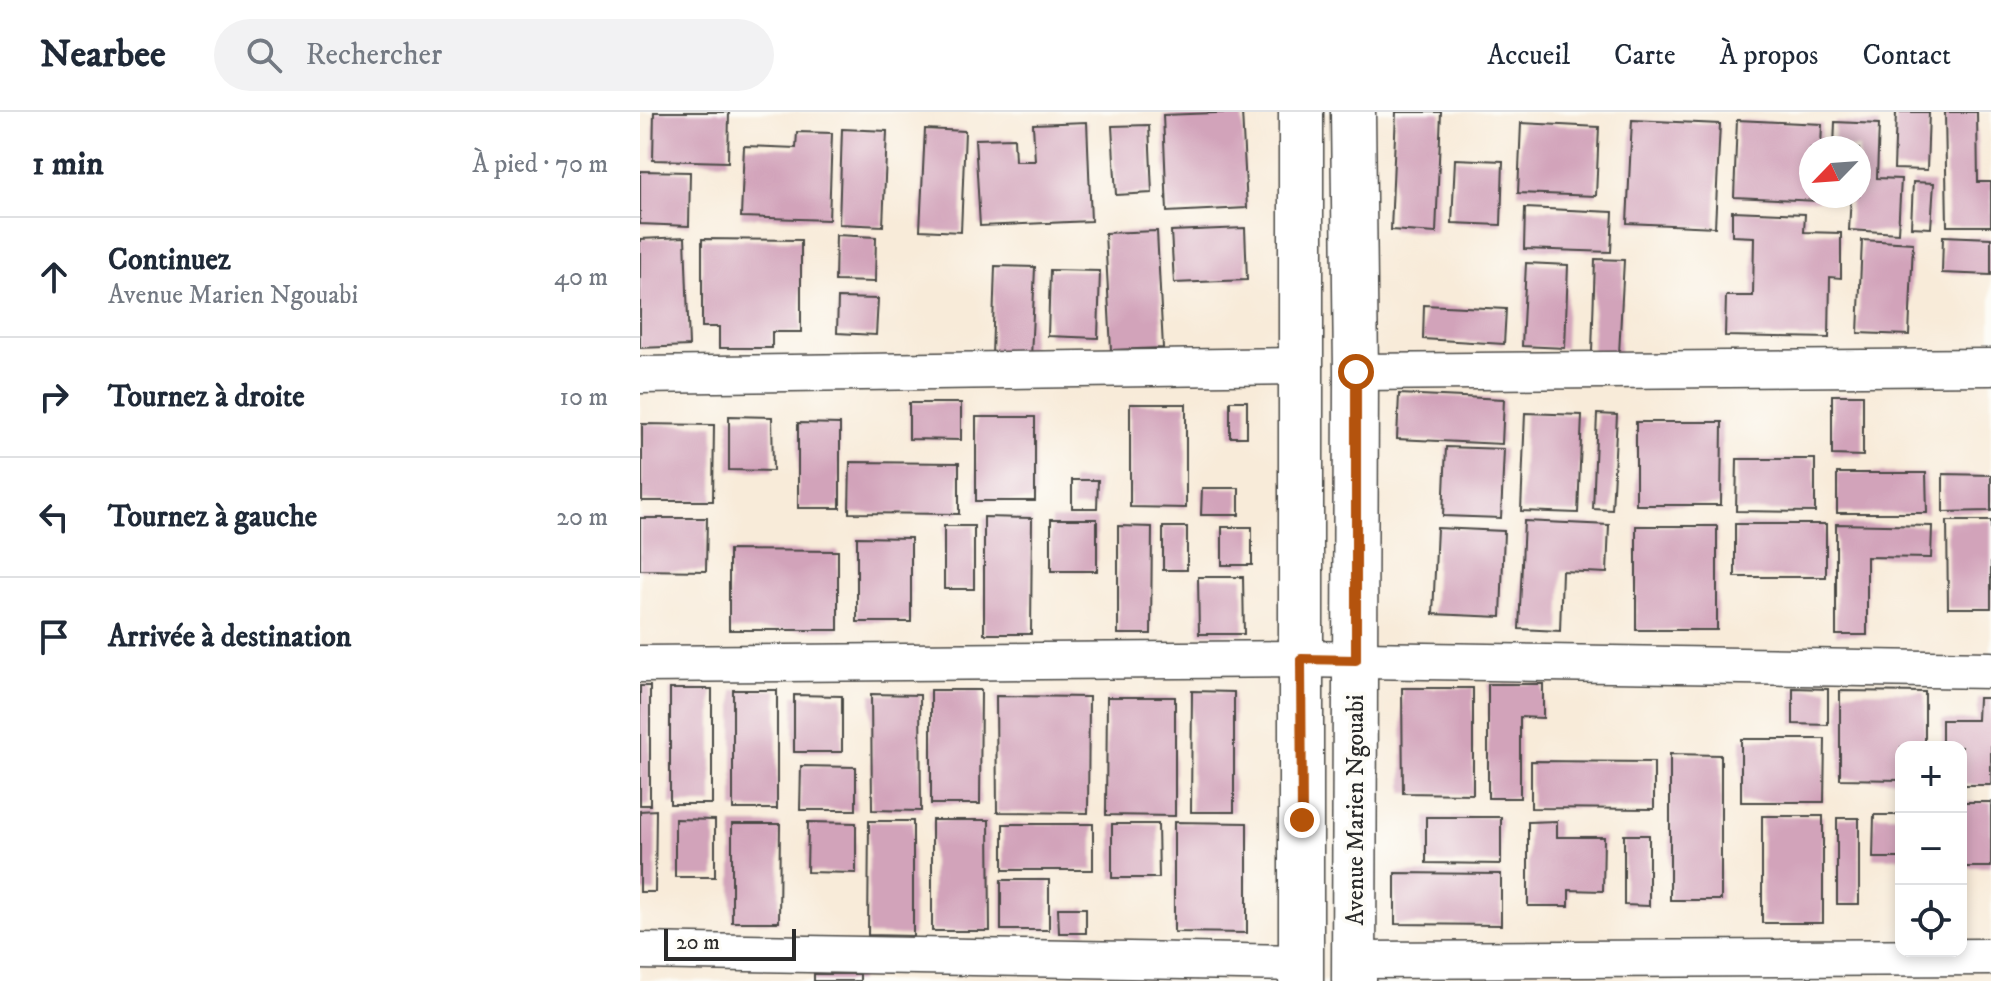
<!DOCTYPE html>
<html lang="fr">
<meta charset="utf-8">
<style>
:root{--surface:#fff;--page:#f2f2f3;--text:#1f2937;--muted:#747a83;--line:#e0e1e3}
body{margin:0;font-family:"IM FELL DW Pica",serif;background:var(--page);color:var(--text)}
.controls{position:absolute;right:24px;bottom:24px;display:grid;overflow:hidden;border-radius:16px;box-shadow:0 4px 12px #0003}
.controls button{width:72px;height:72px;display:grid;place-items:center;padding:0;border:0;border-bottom:2px solid var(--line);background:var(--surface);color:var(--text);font:40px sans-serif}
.compass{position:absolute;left:1159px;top:24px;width:72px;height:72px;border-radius:50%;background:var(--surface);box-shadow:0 4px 12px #0003;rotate:245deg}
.scale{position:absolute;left:24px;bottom:20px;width:132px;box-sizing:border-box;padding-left:8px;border:4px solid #2b2b2b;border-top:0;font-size:22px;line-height:28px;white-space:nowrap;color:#2b2b2b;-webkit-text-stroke:6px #fdfcf7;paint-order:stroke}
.stop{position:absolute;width:24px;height:24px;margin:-18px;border:6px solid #b45309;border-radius:50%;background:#fff}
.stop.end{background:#b45309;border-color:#fff;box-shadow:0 2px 8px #0008}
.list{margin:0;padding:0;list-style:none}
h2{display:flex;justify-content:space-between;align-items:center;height:104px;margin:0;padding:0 32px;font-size:34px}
h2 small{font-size:26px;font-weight:400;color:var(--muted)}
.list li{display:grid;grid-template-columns:52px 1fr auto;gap:24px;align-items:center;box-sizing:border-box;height:120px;padding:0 32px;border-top:2px solid var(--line)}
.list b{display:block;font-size:30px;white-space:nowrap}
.list p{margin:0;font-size:26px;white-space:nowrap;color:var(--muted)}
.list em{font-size:26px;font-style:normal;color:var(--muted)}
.icon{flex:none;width:44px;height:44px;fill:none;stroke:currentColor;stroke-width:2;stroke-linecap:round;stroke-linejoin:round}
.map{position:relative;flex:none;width:1351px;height:869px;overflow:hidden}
header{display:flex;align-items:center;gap:48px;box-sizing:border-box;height:112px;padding:0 40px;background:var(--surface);border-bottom:2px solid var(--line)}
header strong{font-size:38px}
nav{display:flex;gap:44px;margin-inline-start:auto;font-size:28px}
.search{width:560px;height:72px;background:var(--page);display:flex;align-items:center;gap:20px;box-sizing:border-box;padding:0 28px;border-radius:44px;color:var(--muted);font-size:30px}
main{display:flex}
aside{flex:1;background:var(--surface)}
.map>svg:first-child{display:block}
.building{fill:#d2a3ba}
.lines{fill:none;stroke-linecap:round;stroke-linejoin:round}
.minor-casing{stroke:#4a4845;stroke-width:39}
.primary-casing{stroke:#4a4845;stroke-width:47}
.minor{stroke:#fff;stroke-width:36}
.primary{stroke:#fff;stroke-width:44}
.route{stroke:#b45309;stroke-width:10}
.labels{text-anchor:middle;stroke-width:8;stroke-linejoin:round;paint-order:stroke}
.street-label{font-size:24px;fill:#2b2b2b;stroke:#fdfcf7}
</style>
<header>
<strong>Nearbee</strong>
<div class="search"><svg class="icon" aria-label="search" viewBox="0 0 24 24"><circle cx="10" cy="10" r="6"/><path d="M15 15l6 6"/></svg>Rechercher</div>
<nav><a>Accueil</a><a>Carte</a><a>À propos</a><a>Contact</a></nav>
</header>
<main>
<aside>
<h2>1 min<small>À pied · 70 m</small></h2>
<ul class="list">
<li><svg class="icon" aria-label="ahead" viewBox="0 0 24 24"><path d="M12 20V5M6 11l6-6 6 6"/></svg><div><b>Continuez</b><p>Avenue Marien Ngouabi</p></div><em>40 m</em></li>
<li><svg class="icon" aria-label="right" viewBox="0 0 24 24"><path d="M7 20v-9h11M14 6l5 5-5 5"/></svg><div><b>Tournez à droite</b></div><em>10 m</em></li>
<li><svg class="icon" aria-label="left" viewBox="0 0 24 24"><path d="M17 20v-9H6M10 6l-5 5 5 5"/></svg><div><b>Tournez à gauche</b></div><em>20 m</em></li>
<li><svg class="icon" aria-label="arrive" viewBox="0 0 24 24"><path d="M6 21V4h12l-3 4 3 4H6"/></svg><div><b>Arrivée à destination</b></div></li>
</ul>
</aside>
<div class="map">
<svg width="1351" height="869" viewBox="0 0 1351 869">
<rect width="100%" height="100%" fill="#fdfcf7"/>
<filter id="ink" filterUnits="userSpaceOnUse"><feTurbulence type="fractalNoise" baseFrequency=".0125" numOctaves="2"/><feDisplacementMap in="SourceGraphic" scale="16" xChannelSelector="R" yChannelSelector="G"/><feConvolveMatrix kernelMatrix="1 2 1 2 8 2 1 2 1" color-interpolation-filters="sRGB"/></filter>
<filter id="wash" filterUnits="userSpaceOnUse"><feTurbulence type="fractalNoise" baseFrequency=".006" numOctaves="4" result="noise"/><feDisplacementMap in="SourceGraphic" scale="32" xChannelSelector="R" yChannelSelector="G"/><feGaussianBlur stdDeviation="1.8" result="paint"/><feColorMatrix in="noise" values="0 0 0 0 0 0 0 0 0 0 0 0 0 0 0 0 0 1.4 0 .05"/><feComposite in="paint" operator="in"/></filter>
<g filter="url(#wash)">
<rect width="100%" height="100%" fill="#f8ebd9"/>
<g id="blocks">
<!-- building -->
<g class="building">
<polygon points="14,0 89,0 88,50 13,48"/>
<polygon points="602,0 607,96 527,100 523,3"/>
<polygon points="756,0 801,0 796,121 751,118"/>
<polygon points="1256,0 1289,0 1287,58 1254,57"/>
<polygon points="1305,0 1337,0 1338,70 1351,70 1351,114 1307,114"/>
<polygon points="992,8 1080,12 1075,115 987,111"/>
<polygon points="1097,8 1182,12 1181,36 1171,36 1171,84 1180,84 1179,89 1094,85"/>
<polygon points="447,10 451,109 340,114 335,27 374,26 375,49 395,49 393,12"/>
<polygon points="1195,10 1239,12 1237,66 1261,67 1258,121 1209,118 1211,84 1219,84 1219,36 1194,36"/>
<polygon points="881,11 959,15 956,84 878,81"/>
<polygon points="509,13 512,81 476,83 472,14"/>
<polygon points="202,17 247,19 243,114 199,112"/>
<polygon points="285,17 325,19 321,120 280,118"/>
<polygon points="157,20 192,21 189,108 101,105 104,34 156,36"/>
<polygon points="815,47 863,49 861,113 812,111"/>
<polygon points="0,59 50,60 49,114 0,112"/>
<polygon points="1273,70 1294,71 1291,116 1271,115"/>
<polygon points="885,96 973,100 971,140 884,137"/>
<polygon points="1092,99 1165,102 1164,120 1201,121 1201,166 1190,165 1189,226 1085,224 1086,184 1113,184 1114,125 1092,124"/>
<polygon points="605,116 607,168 534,171 531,119"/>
<polygon points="517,119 523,236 471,238 465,121"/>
<polygon points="196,123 236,125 235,170 195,169"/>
<polygon points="1303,124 1351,126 1351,163 1302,161"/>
<polygon points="45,125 49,234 0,236 0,127"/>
<polygon points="62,127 161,128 161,220 132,220 132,236 79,236 79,215 62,215"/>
<polygon points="1222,128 1273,131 1269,223 1218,221"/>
<polygon points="955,147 984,148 979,242 952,240"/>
<polygon points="886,151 928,153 925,236 882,234"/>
<polygon points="355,154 395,155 391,246 352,244"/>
<polygon points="410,158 460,159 458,226 408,224"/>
<polygon points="198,186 238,187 236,223 197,221"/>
<polygon points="784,193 866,197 864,232 783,227"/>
<polygon points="759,282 864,287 862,332 757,327"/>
<polygon points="1192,283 1223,283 1223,344 1192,343"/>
<rect x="590" y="289" width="17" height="36"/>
<polygon points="269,291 321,291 321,328 269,327"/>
<polygon points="490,292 546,292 546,396 490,395"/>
<polygon points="885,301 942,303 938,401 881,399"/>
<polygon points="957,302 977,303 972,398 953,397"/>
<polygon points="89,304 132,305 133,359 89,358"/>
<rect x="336" y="305" width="59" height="84"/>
<polygon points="996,310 1082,310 1081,393 996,393"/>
<polygon points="158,311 200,312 200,396 158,396"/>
<polygon points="2,312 74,313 73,389 2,389"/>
<polygon points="806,335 864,337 861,406 803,404"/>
<polygon points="1097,347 1175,347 1175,400 1096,399"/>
<polygon points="210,350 319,351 319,402 209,401"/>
<polygon points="1197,361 1286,361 1287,401 1197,401"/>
<polygon points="1303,362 1351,363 1351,399 1303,400"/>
<polygon points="432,368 458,368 457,396 432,396"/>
<polygon points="562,376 599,376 599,403 561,403"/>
<polygon points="344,405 392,406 391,522 344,522"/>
<polygon points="0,406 67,406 66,459 0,458"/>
<rect x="411" y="407" width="46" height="52"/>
<polygon points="884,409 969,413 967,461 922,459 920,519 879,517"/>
<polygon points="1307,409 1351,409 1351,496 1308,496"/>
<rect x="1095" y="412" width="91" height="53"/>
<polygon points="1196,412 1292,414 1291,446 1227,445 1227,523 1196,523"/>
<rect x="304" y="414" width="30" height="63"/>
<polygon points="478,414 512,415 511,522 478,522"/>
<rect x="996" y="414" width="81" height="104"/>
<rect x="523" y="415" width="24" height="43"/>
<rect x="582" y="415" width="30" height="38"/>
<polygon points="797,416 864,419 861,505 793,502"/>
<polygon points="217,425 271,426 271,510 217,510"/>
<polygon points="89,438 198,439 198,518 89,518"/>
<polygon points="558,465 603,465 604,522 559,522"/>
<polygon points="848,572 903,572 903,606 880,605 880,686 848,686"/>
<rect x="0" y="574" width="10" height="119"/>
<polygon points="762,576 833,576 833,682 763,681"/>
<polygon points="1153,576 1188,577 1188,613 1153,612"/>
<rect x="30" y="577" width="42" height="115"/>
<rect x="93" y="578" width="44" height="119"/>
<polygon points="291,578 341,578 340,692 291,692"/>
<polygon points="552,579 594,580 594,700 551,700"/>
<polygon points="1200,579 1285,580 1285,635 1261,635 1261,668 1200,667"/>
<polygon points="231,582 280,583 281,699 232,698"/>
<polygon points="154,583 202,584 202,640 154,640"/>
<polygon points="356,584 449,585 448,701 357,700"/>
<polygon points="467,585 535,585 535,704 466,703"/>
<polygon points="1338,586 1351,586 1351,673 1321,673 1321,635 1302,635 1302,608 1337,608"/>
<polygon points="1101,627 1185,627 1184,690 1101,690"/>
<polygon points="1030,642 1081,643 1081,788 1030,788"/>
<polygon points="891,649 1014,650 1014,697 891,696"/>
<polygon points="161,654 216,655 216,698 160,698"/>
<rect x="1321" y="690" width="30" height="65"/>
<polygon points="16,698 15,780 0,780 0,699"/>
<polygon points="1234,703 1261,703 1261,746 1233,746"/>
<rect x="1122" y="704" width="61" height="107"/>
<polygon points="786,705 861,705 861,752 786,751"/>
<rect x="1197" y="706" width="22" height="86"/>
<polygon points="35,707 75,708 75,765 35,765"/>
<polygon points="292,708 349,708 350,819 292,819"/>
<polygon points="229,709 273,709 273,824 228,823"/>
<polygon points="917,709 917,725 964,725 963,779 929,778 929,794 888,794 888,710"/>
<polygon points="168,710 216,711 216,761 167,760"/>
<polygon points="534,710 607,711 607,821 534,820"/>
<polygon points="92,712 140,712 139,810 92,810"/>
<rect x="363" y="712" width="90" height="46"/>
<polygon points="472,712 518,712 519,766 472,766"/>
<polygon points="984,723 1009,723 1009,794 984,793"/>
<polygon points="755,761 861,762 861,813 755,812"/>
<rect x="361" y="768" width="48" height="50"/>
<polygon points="418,796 446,796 446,821 419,821"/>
<rect x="174" y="862" width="46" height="7"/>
</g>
</g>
</g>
<g filter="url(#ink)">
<use href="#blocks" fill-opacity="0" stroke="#4a4845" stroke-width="2"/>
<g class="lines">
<defs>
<g id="minor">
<polyline points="716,260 1351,255"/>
<polyline points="0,263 659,254"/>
<polyline points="0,552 661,547 1351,558"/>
<polyline points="0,839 661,851"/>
<polyline points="714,848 1351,845"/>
</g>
<g id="primary">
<polyline points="661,0 661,869"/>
<polyline points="713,0 716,260 714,869"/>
</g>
</defs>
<!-- minor casing -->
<use href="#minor" class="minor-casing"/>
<!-- primary casing -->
<use href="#primary" class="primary-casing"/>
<!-- minor -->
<use href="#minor" class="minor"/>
<!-- primary -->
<use href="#primary" class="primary"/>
</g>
</g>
<g class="lines" filter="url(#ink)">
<!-- route -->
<polyline class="route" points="662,708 661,547 716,548 716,260"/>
</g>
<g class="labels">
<!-- street labels -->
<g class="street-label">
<text transform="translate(715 698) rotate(-90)" y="8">Avenue Marien Ngouabi</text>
</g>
</g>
</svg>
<div class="controls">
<button>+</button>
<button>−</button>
<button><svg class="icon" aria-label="locate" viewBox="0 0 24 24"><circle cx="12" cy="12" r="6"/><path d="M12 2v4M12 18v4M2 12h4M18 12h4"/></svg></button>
</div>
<svg class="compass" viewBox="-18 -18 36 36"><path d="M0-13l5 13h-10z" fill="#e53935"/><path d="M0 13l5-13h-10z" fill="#747a83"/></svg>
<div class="scale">20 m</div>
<div class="stop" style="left:716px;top:260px"></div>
<div class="stop end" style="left:662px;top:708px"></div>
</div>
</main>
